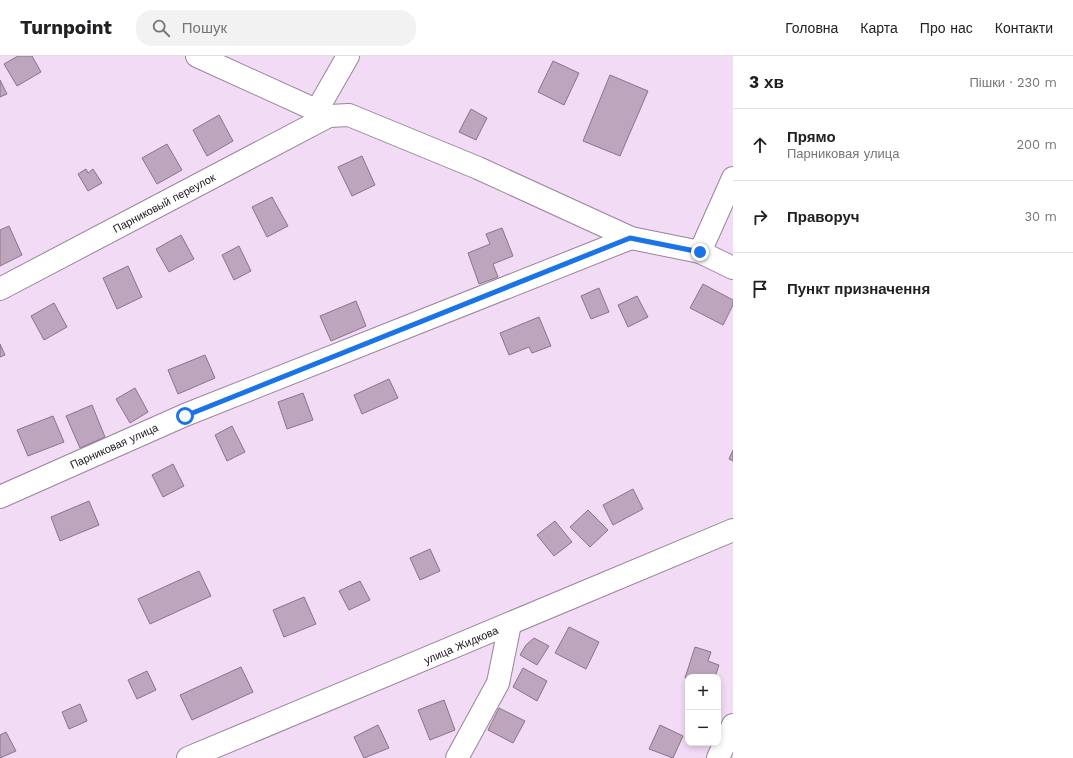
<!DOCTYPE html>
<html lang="uk">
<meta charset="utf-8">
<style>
:root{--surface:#fff;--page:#f2f2f2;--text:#202124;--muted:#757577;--line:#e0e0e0}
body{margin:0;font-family:"Work Sans",sans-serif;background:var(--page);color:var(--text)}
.controls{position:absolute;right:12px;bottom:12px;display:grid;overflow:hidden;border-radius:8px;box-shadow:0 2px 6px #0003}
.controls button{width:36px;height:36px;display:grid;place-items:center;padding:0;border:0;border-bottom:1px solid var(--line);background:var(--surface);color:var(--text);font:20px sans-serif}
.stop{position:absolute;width:12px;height:12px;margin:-9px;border:3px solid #1a73e8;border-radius:50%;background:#fff}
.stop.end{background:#1a73e8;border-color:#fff;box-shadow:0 1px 4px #0008}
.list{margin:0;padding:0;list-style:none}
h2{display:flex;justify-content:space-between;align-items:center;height:52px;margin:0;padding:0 16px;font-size:17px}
h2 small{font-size:13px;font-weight:400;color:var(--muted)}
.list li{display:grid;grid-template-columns:26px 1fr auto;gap:12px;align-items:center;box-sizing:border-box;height:72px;padding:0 16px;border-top:1px solid var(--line)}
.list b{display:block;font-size:15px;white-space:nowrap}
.list p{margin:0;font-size:13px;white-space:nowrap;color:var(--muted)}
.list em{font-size:13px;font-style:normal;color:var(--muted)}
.icon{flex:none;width:22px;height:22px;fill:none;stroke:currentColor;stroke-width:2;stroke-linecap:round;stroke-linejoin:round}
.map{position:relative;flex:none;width:733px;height:702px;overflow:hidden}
header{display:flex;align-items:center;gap:24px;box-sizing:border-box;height:56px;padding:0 20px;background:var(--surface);border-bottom:1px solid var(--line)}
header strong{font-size:19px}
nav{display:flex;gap:22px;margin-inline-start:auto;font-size:14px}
.search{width:280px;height:36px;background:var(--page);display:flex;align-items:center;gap:10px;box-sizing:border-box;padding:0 14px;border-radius:16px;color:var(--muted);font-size:15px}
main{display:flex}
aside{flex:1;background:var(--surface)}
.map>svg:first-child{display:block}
.building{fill:#bca5bd;stroke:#8a748b}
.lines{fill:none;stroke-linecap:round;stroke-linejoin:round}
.minor-casing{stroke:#99839b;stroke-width:24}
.major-casing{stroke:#99839b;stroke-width:24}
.minor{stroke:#fff;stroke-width:22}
.major{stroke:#fff;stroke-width:22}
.route{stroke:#1a73e8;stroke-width:5}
.labels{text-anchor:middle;stroke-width:3.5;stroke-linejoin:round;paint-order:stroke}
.street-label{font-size:11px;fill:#1f171f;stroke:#fff}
</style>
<header>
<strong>Turnpoint</strong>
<div class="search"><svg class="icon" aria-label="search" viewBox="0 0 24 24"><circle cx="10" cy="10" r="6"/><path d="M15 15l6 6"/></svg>Пошук</div>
<nav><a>Головна</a><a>Карта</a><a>Про нас</a><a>Контакти</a></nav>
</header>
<main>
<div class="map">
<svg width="733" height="702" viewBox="0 0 733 702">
<rect width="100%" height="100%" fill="#f2dbf4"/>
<!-- building -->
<g class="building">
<polygon points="18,0 32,0 41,16 17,30 4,8"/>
<polygon points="553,5 579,17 564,49 538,36"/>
<polygon points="610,19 648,35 620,100 583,85"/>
<polygon points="0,24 7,38 0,41"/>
<polygon points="471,53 487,62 476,84 459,76"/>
<polygon points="219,59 233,85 207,100 193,74"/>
<polygon points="167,88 182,114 157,128 142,102"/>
<polygon points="362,100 375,129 352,140 338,111"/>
<polygon points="86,113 88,117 93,113 102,127 88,135 78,118"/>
<polygon points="272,141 288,170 267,181 252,151"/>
<polygon points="9,170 22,199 0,210 0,174"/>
<polygon points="502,172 513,200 493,208 498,221 479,228 468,197 490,188 486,178"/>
<polygon points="181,179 194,203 169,216 156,193"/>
<polygon points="239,190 251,215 234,224 222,199"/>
<polygon points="128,210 142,241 117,253 103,222"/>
<polygon points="703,228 733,244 733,249 723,269 690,252"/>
<polygon points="599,232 609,256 591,263 581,240"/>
<polygon points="637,240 648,261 628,271 618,249"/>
<polygon points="356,245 366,270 331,285 320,260"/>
<polygon points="54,247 67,271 44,284 31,260"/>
<polygon points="539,261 551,290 532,297 529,291 509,299 500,277"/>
<polygon points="0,288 5,299 0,301"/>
<polygon points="205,299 215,322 178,338 168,314"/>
<polygon points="389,323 398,342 362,358 354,339"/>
<polygon points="135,332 148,356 130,367 116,343"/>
<polygon points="303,337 313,364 287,373 278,346"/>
<polygon points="92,349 105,381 80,392 66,360"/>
<polygon points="53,360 64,386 28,400 17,374"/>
<polygon points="232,370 245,396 227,405 215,379"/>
<polygon points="733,394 733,405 729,403"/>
<polygon points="173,408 184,430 163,441 152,419"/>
<polygon points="633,433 643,453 613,469 603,449"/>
<polygon points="89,445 99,469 60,485 51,461"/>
<polygon points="588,454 608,474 590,491 570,471"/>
<polygon points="555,465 572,486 554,500 537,479"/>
<polygon points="430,493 440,515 420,524 410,502"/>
<polygon points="199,515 211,540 150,568 138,543"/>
<polygon points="360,525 370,544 349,554 339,535"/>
<polygon points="304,541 316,568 284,581 273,554"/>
<polygon points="569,571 599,586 586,613 555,597"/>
<polygon points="534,582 549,590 537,609 520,599 526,589"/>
<polygon points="695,591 711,596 708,605 719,609 715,621 685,622"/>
<polygon points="241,611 253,636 192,664 180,639"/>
<polygon points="523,612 547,625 537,645 513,631"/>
<polygon points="147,615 156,634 137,643 128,624"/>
<polygon points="444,644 455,674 430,684 418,654"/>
<polygon points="80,648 87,665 69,673 62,656"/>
<polygon points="499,652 525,665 513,687 488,674"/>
<polygon points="378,669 389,692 364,702 354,681"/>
<polygon points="660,669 683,680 673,702 649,693"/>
<polygon points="6,676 16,695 0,702 0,679"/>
</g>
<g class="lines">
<defs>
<g id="minor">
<polyline points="197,0 329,60 349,59 478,112 631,182 700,196 733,212"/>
<polyline points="317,54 348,0"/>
<polyline points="700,196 733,122"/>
<polyline points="0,233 329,60"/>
<polyline points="0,441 185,359 631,182"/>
<polyline points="457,702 498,627 510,568"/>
<polyline points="718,702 733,669"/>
</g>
<polyline id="major" points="188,702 733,474"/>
</defs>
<!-- minor casing -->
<use href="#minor" class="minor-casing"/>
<!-- major casing -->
<use href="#major" class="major-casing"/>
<!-- minor -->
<use href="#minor" class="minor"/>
<!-- major -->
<use href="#major" class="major"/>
</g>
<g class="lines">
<!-- route -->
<polyline class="route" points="185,360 630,182 700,196"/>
</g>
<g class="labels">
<!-- street labels -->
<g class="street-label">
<text transform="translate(164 147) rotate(-28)" y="4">Парниковый переулок</text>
<text transform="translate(114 390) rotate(-24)" y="4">Парниковая улица</text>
<text transform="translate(461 589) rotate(-23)" y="4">улица Жидкова</text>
</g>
</g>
</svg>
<div class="controls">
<button>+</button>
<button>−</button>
</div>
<div class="stop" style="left:185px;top:360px"></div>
<div class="stop end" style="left:700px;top:196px"></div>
</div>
<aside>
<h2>3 хв<small>Пішки · 230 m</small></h2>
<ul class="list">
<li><svg class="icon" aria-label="ahead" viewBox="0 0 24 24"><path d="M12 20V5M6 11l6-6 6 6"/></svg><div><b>Прямо</b><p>Парниковая улица</p></div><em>200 m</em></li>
<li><svg class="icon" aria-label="right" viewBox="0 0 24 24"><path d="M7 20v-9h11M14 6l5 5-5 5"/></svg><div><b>Праворуч</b></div><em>30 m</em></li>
<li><svg class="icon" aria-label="arrive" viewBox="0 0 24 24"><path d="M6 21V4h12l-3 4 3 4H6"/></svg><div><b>Пункт призначення</b></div></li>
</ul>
</aside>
</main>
